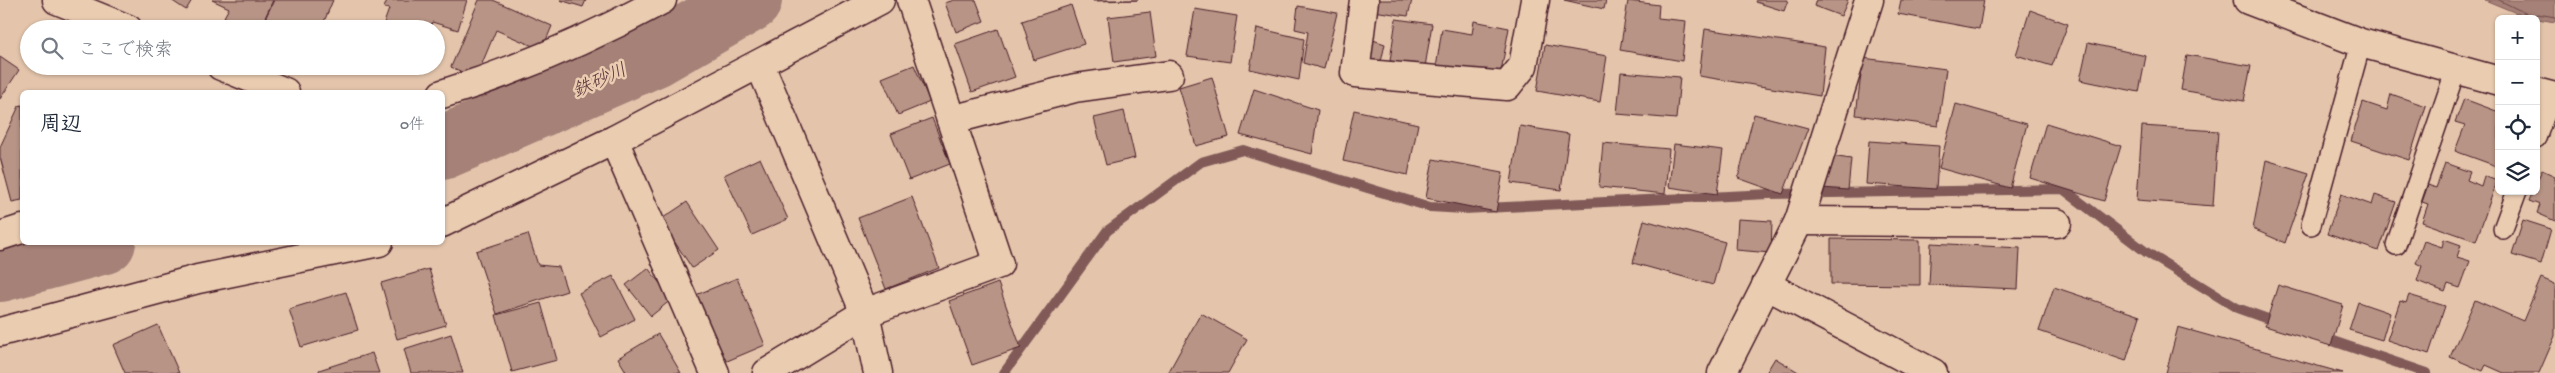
<!DOCTYPE html>
<html lang="ja">
<meta charset="utf-8">
<style>
:root{--surface:#fff;--page:#f6f6f7;--text:#1f2937;--muted:#747a83;--line:#e0e1e3}
body{margin:0;font-family:"Gochi Hand","Klee One",sans-serif;background:var(--page);color:var(--text)}
.controls{position:absolute;right:15px;top:15px;display:grid;overflow:hidden;border-radius:8px;box-shadow:0 1px 4px #0004}
.controls button{width:45px;height:45px;display:grid;place-items:center;padding:0;border:0;border-bottom:1px solid var(--line);background:var(--surface);color:var(--text);font:25px sans-serif}
.list{margin:0;padding:0;list-style:none}
h2{display:flex;justify-content:space-between;align-items:center;height:65px;margin:0;padding:0 20px;font-size:21px}
h2 small{font-size:16px;font-weight:400;color:var(--muted)}
.icon{flex:none;width:28px;height:28px;fill:none;stroke:currentColor;stroke-width:2;stroke-linecap:round;stroke-linejoin:round}
.map{position:relative;flex:none;width:2555px;height:373px;overflow:hidden}
.search{position:absolute;background:var(--surface);box-shadow:0 1px 4px #0004;left:20px;top:20px;width:425px;height:55px;display:flex;align-items:center;gap:12px;box-sizing:border-box;padding:0 18px;border-radius:28px;color:var(--muted);font-size:19px}
.panel{position:absolute;background:var(--surface);box-shadow:0 1px 4px #0004;left:20px;top:90px;width:425px;height:155px;border-radius:8px}
.map>svg:first-child{display:block}
.water{fill:#a58177;stroke:#815a59}
.lines{fill:none;stroke-linecap:round;stroke-linejoin:round}
.shore{stroke:#6e4649;stroke-width:1}
.stream{stroke:#815a59;stroke-width:10}
.river{stroke:#a58177;stroke-width:64}
.building{fill:#b79485;stroke:#4a1f2b}
.lane-casing{stroke:#4a1f2b;stroke-width:22}
.street-casing{stroke:#4a1f2b;stroke-width:31}
.lane{stroke:#eaccb1;stroke-width:19}
.street{stroke:#eaccb1;stroke-width:28}
.labels{text-anchor:middle;stroke-width:5;stroke-linejoin:round;paint-order:stroke}
.water-label{font-size:19px;font-style:italic;fill:#5c333a;stroke:#eaccb1}
</style>
<div class="map">
<svg width="2555" height="373" viewBox="0 0 2555 373">
<rect width="100%" height="100%" fill="#e4c5ac"/>
<filter id="ink" filterUnits="userSpaceOnUse"><feTurbulence type="fractalNoise" baseFrequency=".02" numOctaves="2"/><feDisplacementMap in="SourceGraphic" scale="10" xChannelSelector="R" yChannelSelector="G"/><feConvolveMatrix kernelMatrix="1 2 1 2 8 2 1 2 1" color-interpolation-filters="sRGB"/></filter>
<g filter="url(#ink)">
<!-- water -->
<polygon class="water" points="2485,0 2555,0 2555,22 2526,17"/>
<g class="lines">
<!-- shore -->
<polyline class="shore" points="2499,0 2531,16 2538,14 2555,17"/>
<!-- stream -->
<g class="stream">
<polyline points="2321,337 2427,373"/>
<polyline points="1004,373 1107,231 1201,162 1243,150 1430,207 1464,209 1769,194 2063,189 2146,252 2237,308 2279,323"/>
</g>
<!-- river -->
<g class="river">
<polyline points="442,148 653,56 750,0"/>
<polyline points="0,270 104,242"/>
</g>
</g>
<!-- building -->
<g class="building">
<polygon points="171,0 192,0 186,10"/>
<polygon points="212,0 273,0 260,29 250,29 224,17 229,8"/>
<polygon points="274,0 333,0 321,29 286,29 265,19"/>
<polygon points="387,0 467,0 458,30 432,22 430,29 390,29 383,26 389,9 384,8"/>
<polygon points="479,0 493,0 552,26 542,50 496,30 476,78 451,67"/>
<polygon points="560,0 586,0 583,7"/>
<polygon points="954,0 976,0 984,21 956,32 945,3"/>
<polygon points="1093,0 1138,0 1093,1"/>
<polygon points="1373,0 1412,0 1408,16 1373,11"/>
<polygon points="1564,0 1606,0 1604,9"/>
<polygon points="1757,0 1788,0 1784,11 1756,2"/>
<polygon points="1816,0 1848,0 1841,16 1814,6"/>
<polygon points="1901,0 1984,0 1979,29 1898,14"/>
<polygon points="1628,1 1659,5 1658,18 1686,21 1682,61 1620,50"/>
<polygon points="1071,5 1084,44 1034,60 1022,21"/>
<polygon points="1298,6 1337,13 1324,69 1303,63 1308,32 1295,29"/>
<polygon points="1195,9 1237,16 1230,62 1187,56"/>
<polygon points="2030,10 2068,24 2052,66 2016,55"/>
<polygon points="1150,12 1156,56 1114,62 1108,17"/>
<polygon points="1396,19 1432,24 1425,67 1390,61"/>
<polygon points="1474,21 1509,28 1500,77 1436,68 1442,29 1472,34"/>
<polygon points="1257,28 1304,39 1299,80 1250,69"/>
<polygon points="998,29 1015,77 972,92 955,44"/>
<polygon points="1705,29 1825,47 1820,96 1699,76"/>
<polygon points="1364,37 1385,44 1381,62 1360,56"/>
<polygon points="2088,43 2146,56 2139,92 2080,80"/>
<polygon points="1545,45 1607,56 1600,102 1537,91"/>
<polygon points="2187,55 2251,66 2244,101 2181,90"/>
<polygon points="0,57 19,70 0,99"/>
<polygon points="1863,58 1946,69 1938,126 1856,115"/>
<polygon points="914,65 930,102 898,115 882,78"/>
<polygon points="1621,72 1680,77 1676,119 1617,114"/>
<polygon points="1212,77 1229,137 1196,146 1179,87"/>
<polygon points="1254,89 1318,110 1312,154 1240,135"/>
<polygon points="2391,94 2426,106 2409,160 2351,141 2363,102 2387,110"/>
<polygon points="2464,99 2499,112 2499,167 2455,151 2465,125 2455,122"/>
<polygon points="1956,104 2027,124 2010,188 1939,168"/>
<polygon points="22,105 22,200 12,202 0,157 0,147 19,106"/>
<polygon points="1354,110 1418,124 1408,175 1343,161"/>
<polygon points="1124,111 1135,158 1106,165 1094,118"/>
<polygon points="1754,114 1808,128 1783,194 1738,178"/>
<polygon points="932,118 950,164 909,180 891,134"/>
<polygon points="2046,123 2121,146 2104,201 2030,178"/>
<polygon points="1520,126 1569,134 1561,190 1511,183"/>
<polygon points="2142,126 2218,131 2213,206 2137,200"/>
<polygon points="1869,141 1939,146 1936,189 1866,184"/>
<polygon points="1603,143 1669,149 1665,194 1599,187"/>
<polygon points="1674,144 1723,150 1717,194 1669,187"/>
<polygon points="1831,156 1851,159 1848,190 1822,188"/>
<polygon points="760,158 788,219 752,235 724,175"/>
<polygon points="1433,159 1503,172 1496,212 1426,198"/>
<polygon points="2266,160 2309,173 2285,243 2253,229"/>
<polygon points="2445,163 2470,172 2467,180 2481,186 2484,176 2497,181 2476,241 2422,222 2428,204 2422,202 2428,185 2436,188"/>
<polygon points="2542,170 2555,176 2555,221 2537,213 2540,205 2529,201 2533,191 2536,191 2536,183"/>
<polygon points="2341,194 2372,205 2375,195 2396,202 2379,251 2327,234"/>
<polygon points="912,197 939,268 886,289 858,218"/>
<polygon points="687,202 719,250 692,268 660,220"/>
<polygon points="1738,219 1772,221 1771,253 1736,250"/>
<polygon points="1644,220 1725,242 1713,285 1633,263"/>
<polygon points="2523,220 2551,229 2541,264 2512,255"/>
<polygon points="528,234 538,265 559,267 567,291 497,314 476,251"/>
<polygon points="1831,239 1920,240 1920,285 1831,284"/>
<polygon points="2444,239 2461,245 2457,257 2470,261 2460,288 2448,284 2445,292 2417,281 2422,266 2416,263 2424,241 2442,247"/>
<polygon points="1931,243 2020,248 2018,289 1929,285"/>
<polygon points="648,268 672,299 651,316 626,285"/>
<polygon points="429,269 446,325 397,339 381,283"/>
<polygon points="613,276 635,319 601,337 579,293"/>
<polygon points="737,278 765,345 720,364 691,297"/>
<polygon points="2541,278 2555,284 2555,336 2539,373 2504,373 2486,365 2483,371 2450,357 2475,300 2523,321"/>
<polygon points="998,283 1021,348 972,365 949,301"/>
<polygon points="2278,285 2343,305 2331,346 2265,326"/>
<polygon points="2054,287 2140,316 2126,361 2039,331"/>
<polygon points="346,292 358,330 301,347 289,309"/>
<polygon points="2409,295 2445,306 2429,354 2387,340 2400,301 2406,303"/>
<polygon points="2358,302 2390,313 2382,340 2349,330"/>
<polygon points="541,303 557,360 512,372 496,315"/>
<polygon points="1201,313 1247,339 1228,373 1168,373"/>
<polygon points="158,325 179,373 125,373 113,345"/>
<polygon points="2178,327 2343,373 2166,373"/>
<polygon points="451,334 463,373 411,373 404,349"/>
<polygon points="658,334 681,373 627,373 618,358"/>
<polygon points="372,353 379,373 320,373 319,370"/>
<polygon points="1775,358 1800,373 1766,373"/>
</g>
<g class="lines">
<defs>
<g id="lane">
<polyline points="2536,138 2552,96"/>
<polyline points="2311,225 2361,43"/>
<polyline points="2503,229 2517,191"/>
<polyline points="2396,245 2456,69"/>
</g>
<g id="street">
<polyline points="57,0 128,29"/>
<polyline points="1364,0 1355,73 1507,86 1523,66 1535,0"/>
<polyline points="2248,0 2361,43 2499,81"/>
<polyline points="760,65 865,313 878,373"/>
<polyline points="221,66 285,92"/>
<polyline points="2536,92 2555,97"/>
<path d="M442 94C519 70 592 38 662 0"/>
<polyline points="951,120 1075,88 1169,75"/>
<polyline points="614,140 715,373"/>
<polyline points="1799,221 2057,223"/>
<polyline points="442,223 614,140 880,0"/>
<polyline points="0,236 22,229"/>
<polyline points="1766,285 1933,373"/>
<polyline points="0,332 198,279 379,242"/>
<polyline points="767,373 865,313 999,264 911,0"/>
<polyline points="1722,373 1799,221 1869,0"/>
</g>
</defs>
<!-- lane casing -->
<use href="#lane" class="lane-casing"/>
<!-- street casing -->
<use href="#street" class="street-casing"/>
<!-- lane -->
<use href="#lane" class="lane"/>
<!-- street -->
<use href="#street" class="street"/>
</g>
</g>
<g class="labels">
<!-- water labels -->
<g class="water-label">
<text transform="translate(599 79) rotate(-24)" y="7">鉄砂川</text>
</g>
</g>
</svg>
<div class="controls">
<button>+</button>
<button>−</button>
<button><svg class="icon" aria-label="locate" viewBox="0 0 24 24"><circle cx="12" cy="12" r="6"/><path d="M12 2v4M12 18v4M2 12h4M18 12h4"/></svg></button>
<button><svg class="icon" aria-label="layers" viewBox="0 0 24 24"><path d="M12 4l9 5-9 5-9-5zM3 14l9 5 9-5"/></svg></button>
</div>
<div class="search"><svg class="icon" aria-label="search" viewBox="0 0 24 24"><circle cx="10" cy="10" r="6"/><path d="M15 15l6 6"/></svg>ここで検索</div>
<section class="panel">
<h2>周辺<small>0件</small></h2>
<ul class="list">
</ul>
</section>
</div>
